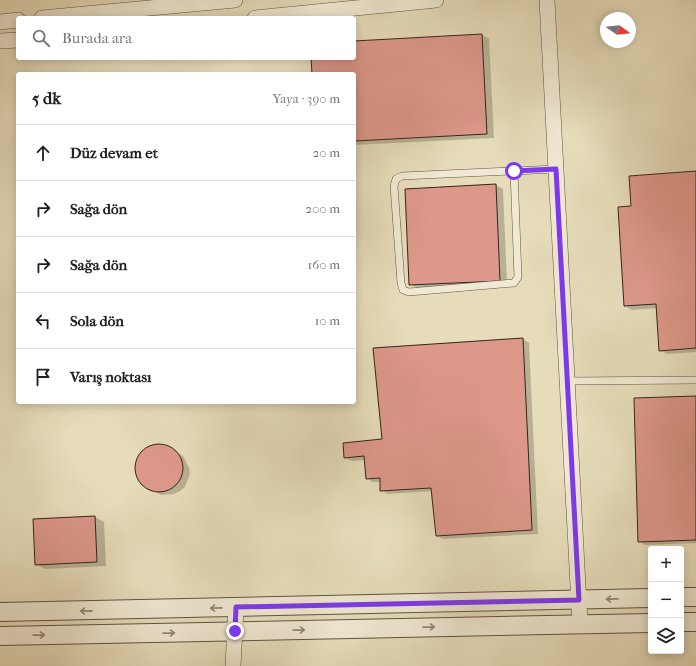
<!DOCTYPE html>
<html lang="tr">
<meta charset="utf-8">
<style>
:root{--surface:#fff;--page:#f2f2f2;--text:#202124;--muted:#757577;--line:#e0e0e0}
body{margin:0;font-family:"IM FELL French Canon",serif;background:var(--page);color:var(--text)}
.controls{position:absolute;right:12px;bottom:12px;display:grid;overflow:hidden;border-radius:4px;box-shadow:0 2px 10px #0003}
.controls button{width:36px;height:36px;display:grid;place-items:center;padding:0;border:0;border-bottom:1px solid var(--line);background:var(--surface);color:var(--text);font:20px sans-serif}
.compass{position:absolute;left:600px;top:12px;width:36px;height:36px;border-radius:50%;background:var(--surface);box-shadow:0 2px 10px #0003;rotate:105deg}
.stop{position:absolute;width:12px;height:12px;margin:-9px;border:3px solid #7c3aed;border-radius:50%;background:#fff}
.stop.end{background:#7c3aed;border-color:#fff;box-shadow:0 1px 4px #0008}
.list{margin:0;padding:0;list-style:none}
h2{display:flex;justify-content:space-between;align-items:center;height:52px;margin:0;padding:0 16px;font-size:17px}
h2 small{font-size:13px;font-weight:400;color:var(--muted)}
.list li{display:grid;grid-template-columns:26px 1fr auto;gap:12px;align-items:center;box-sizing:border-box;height:56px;padding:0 16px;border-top:1px solid var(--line)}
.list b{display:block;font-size:15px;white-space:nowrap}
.list em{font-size:13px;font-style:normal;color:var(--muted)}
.icon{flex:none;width:22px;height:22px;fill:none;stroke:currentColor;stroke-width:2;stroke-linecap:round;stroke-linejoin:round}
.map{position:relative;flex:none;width:696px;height:666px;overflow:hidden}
.search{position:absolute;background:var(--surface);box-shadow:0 2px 10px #0003;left:16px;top:16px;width:340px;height:44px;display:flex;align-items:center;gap:10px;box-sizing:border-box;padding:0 14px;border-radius:4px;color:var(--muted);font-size:15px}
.panel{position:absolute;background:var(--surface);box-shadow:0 2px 10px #0003;left:16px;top:72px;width:340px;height:332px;border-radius:4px}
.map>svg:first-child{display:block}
.shadow{fill:#0003}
.building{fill:#dd988a;stroke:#33251e}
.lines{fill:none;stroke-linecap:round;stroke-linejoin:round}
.service-casing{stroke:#605345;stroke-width:8}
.minor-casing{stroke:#605345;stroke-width:16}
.tertiary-casing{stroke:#605345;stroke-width:20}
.service{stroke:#efe8d2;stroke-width:7}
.minor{stroke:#efe8d2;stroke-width:15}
.tertiary{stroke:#efe8d2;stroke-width:18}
.oneway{stroke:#918678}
.route{stroke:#7c3aed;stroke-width:5}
</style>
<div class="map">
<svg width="696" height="666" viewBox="0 0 696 666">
<rect width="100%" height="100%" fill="#e6dcba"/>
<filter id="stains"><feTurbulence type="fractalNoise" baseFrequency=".005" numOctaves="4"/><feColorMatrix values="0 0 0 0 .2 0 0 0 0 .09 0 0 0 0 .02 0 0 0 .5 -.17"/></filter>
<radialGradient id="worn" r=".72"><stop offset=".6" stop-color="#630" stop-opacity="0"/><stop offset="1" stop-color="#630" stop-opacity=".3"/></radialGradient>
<!-- shadow -->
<g class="shadow">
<polygon points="482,35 489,39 494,138 354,145 354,74 313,74 312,58 354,58 354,42"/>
<polygon points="269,73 271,74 257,74"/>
<polygon points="696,172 696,352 667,354 660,350 657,308 632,310 625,306 632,207"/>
<polygon points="496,185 503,189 507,284 417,288 410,284 406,190"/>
<polygon points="523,339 529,343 538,534 443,539 437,536 433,491 388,494 381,490 381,482 373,482 367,478 365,460 352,461 345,458 383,440"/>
<polygon points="696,397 696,543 645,545 639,541"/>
<polygon points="151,445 164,445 183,456 189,468 190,474 185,487 180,491 174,494 161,495 148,488 138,479 136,466 137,460 145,449"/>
<polygon points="95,517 104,522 106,566 45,569 36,564"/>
</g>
<!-- building -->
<g class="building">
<polygon points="482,34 487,134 354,141 354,74 312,74 311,58 354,58 354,41"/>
<polygon points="696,171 696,348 659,351 656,304 624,306 618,207 631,206 629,176"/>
<polygon points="496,184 500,281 409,285 405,189"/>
<polygon points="523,338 532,530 436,536 431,488 380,491 380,478 366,479 364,456 344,458 343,443 382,439 373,348"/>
<polygon points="696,396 696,540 638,542 634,398"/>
<circle cx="159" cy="468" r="24"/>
<polygon points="95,516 97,562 35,565 33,519"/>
</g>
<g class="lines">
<defs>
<g id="service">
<polyline points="514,171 518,277 514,283 409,292 403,290 401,283 394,186 396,179 402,176 556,169"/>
<polyline points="568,381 696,380"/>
</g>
<g id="minor">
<polyline points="547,0 580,624"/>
<polyline points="42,18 235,0"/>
<polyline points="255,18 436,0"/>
<polyline points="0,22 18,20"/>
<polyline points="0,41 18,40"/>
<polyline points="233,666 236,607"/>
</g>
<g id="tertiary">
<polyline points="681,597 696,597"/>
<polyline points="0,612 651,598"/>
<polyline points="681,622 696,622"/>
<polyline points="0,636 651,623"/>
</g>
</defs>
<!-- service casing -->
<use href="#service" class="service-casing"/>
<!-- minor casing -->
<use href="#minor" class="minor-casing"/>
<!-- tertiary casing -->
<use href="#tertiary" class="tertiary-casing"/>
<!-- service -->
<use href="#service" class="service"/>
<!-- minor -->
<use href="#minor" class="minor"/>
<!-- tertiary -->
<use href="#tertiary" class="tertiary"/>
</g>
<!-- one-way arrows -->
<defs><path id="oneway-shaft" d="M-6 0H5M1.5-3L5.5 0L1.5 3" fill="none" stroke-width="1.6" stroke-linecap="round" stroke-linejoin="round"/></defs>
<g class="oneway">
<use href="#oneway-shaft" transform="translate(612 599) rotate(179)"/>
<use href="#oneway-shaft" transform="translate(216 608) rotate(179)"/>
<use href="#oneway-shaft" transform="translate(86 611) rotate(179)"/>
<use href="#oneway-shaft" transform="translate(429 627) rotate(-1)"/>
<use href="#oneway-shaft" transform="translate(299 630) rotate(-1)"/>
<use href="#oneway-shaft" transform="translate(169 633) rotate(-1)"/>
<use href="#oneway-shaft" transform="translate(39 635) rotate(-1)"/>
</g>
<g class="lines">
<!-- route -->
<polyline class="route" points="235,631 236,607 579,600 556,169 514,171"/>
</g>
<rect width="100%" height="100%" filter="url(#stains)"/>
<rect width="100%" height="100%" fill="url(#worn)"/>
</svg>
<div class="controls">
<button>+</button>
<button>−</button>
<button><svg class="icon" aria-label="layers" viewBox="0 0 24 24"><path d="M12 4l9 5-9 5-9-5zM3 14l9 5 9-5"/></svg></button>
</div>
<svg class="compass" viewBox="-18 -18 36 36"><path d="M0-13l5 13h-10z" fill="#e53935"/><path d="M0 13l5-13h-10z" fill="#757577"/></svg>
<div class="stop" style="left:514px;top:171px"></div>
<div class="stop end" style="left:235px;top:631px"></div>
<div class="search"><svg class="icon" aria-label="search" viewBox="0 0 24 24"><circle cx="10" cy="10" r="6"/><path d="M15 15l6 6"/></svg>Burada ara</div>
<section class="panel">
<h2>5 dk<small>Yaya · 390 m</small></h2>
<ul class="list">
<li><svg class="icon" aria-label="ahead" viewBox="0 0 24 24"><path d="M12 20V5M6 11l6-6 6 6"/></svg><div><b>Düz devam et</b></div><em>20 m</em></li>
<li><svg class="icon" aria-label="right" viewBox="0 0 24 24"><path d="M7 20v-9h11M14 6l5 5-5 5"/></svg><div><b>Sağa dön</b></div><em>200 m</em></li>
<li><svg class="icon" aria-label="right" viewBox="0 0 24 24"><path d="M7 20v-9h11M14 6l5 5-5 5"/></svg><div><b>Sağa dön</b></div><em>160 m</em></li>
<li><svg class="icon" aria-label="left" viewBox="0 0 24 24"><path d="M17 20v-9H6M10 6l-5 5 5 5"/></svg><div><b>Sola dön</b></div><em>10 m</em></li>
<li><svg class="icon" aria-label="arrive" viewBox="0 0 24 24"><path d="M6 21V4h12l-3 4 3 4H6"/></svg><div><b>Varış noktası</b></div></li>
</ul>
</section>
</div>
